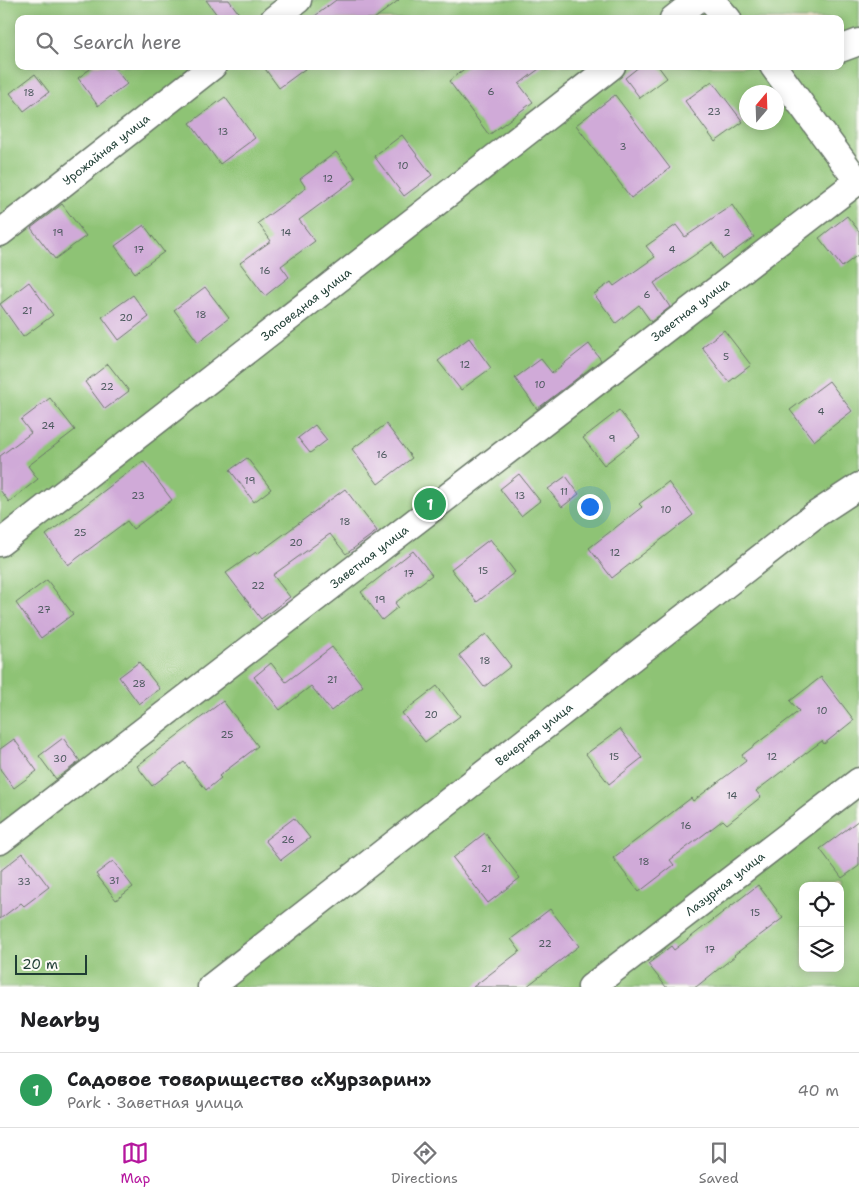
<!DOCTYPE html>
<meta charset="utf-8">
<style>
:root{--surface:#fff;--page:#f6f6f6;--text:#202124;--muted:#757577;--line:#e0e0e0;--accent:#b5179e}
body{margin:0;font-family:"Shantell Sans",sans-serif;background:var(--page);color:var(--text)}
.controls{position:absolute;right:15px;bottom:15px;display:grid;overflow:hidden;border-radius:10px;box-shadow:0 2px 12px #0003}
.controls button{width:45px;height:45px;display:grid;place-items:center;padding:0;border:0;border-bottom:1px solid var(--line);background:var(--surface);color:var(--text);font:25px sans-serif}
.compass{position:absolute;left:739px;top:85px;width:45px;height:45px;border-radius:50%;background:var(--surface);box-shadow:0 2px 12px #0003;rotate:19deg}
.scale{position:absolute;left:15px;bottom:12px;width:72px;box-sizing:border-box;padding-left:5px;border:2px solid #1f3d34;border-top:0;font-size:14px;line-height:18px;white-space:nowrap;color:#1f3d34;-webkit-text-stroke:4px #fdfcf7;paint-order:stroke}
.you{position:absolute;left:589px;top:506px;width:18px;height:18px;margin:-12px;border:4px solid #fff;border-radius:50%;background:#1a73e8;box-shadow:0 0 0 8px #1a73e833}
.badge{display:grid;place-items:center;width:32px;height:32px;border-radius:50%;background:var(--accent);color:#fff;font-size:16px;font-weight:700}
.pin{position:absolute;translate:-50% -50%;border:2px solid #fff;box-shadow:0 1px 5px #0006}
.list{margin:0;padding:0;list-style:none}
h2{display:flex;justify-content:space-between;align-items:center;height:65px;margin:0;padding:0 20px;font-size:21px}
h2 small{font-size:16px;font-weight:400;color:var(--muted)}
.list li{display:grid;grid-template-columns:32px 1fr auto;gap:15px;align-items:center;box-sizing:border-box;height:75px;padding:0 20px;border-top:1px solid var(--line)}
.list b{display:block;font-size:19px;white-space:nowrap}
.list p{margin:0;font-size:16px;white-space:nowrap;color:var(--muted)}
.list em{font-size:16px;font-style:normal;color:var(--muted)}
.icon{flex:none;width:28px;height:28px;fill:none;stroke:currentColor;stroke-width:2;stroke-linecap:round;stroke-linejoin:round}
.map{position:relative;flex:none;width:859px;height:987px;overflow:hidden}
.search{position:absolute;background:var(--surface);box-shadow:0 2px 12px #0003;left:15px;right:15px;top:15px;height:55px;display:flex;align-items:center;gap:12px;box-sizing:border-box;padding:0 18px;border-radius:10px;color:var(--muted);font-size:19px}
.sheet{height:140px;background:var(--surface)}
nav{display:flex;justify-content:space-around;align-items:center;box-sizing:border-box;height:70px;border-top:1px solid var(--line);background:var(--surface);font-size:14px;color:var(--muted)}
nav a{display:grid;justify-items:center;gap:2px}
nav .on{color:var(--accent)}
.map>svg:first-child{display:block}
.green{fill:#8ec375;stroke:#568054;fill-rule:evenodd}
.building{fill:#d0aad8}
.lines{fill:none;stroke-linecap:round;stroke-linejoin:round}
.street-casing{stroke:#697768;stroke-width:29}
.street{stroke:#fff;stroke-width:26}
.labels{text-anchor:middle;stroke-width:4;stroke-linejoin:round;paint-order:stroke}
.number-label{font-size:10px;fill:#4b585d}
.street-label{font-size:12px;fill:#1f3d34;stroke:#fdfcf7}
</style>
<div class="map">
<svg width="859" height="987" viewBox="0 0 859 987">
<rect width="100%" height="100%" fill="#fdfcf7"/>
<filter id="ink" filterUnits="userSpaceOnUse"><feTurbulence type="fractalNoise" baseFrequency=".02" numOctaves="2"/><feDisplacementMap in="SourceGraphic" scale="10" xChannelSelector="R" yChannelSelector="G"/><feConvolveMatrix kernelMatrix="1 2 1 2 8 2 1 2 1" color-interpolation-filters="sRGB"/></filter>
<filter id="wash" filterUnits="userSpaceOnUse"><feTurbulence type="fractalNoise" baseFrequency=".0096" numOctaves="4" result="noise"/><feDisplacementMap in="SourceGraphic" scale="20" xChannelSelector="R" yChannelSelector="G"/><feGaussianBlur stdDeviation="1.12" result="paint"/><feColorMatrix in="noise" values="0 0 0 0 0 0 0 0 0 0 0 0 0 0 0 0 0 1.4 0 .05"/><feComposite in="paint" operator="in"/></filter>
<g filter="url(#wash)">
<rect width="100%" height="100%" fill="#f3e3c8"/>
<!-- green -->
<path class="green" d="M0 0H859V987H0ZM19 19H840V66H19ZM746 92H776V122H746ZM803 886H840V968H803Z"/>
<g id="blocks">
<!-- building -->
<g class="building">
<polygon points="206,0 229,0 243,19 220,19"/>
<polygon points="336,0 399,0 374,19 311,19"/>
<polygon points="94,66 113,66 127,84 98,106 78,78"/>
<polygon points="263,66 309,66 279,88"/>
<polygon points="468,66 543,66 519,84 533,102 489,135 449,81"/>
<polygon points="640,66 658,66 667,78 640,98 625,78"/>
<polygon points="35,74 49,92 24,111 10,93"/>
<polygon points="712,81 743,122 715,142 685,101"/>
<polygon points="615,95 670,168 631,198 576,125"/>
<polygon points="225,97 255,138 220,164 190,123"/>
<polygon points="402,135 432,175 404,196 374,156"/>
<polygon points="336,152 356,178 299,220 315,241 281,266 289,277 265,296 240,263 271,241 258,223 306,188 300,179"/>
<polygon points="62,204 86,236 55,259 31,228"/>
<polygon points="732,205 754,237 723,259 712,243 654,283 670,307 651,322 639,305 616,323 594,294 611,282 614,286 655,257 646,246 676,225 685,237"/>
<polygon points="847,216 859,231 859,254 842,267 819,238"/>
<polygon points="144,225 164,252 135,273 115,246"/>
<polygon points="29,282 53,315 23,337 0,304"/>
<polygon points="205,287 229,318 198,342 174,310"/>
<polygon points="133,295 149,317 119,340 102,317"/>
<polygon points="724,330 751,365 729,382 702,347"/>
<polygon points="469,338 491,368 461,390 438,361"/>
<polygon points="589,344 601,360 537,409 515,378 541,359 552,373"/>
<polygon points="108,364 129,391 105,409 85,382"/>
<polygon points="829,381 852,411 814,441 790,410"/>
<polygon points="50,398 75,430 28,466 38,479 9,502 0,490 0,456 31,433 21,420"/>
<polygon points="619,410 640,437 604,465 583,438"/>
<polygon points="386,424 412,458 378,484 352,449"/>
<polygon points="315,425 327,440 310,453 298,438"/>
<polygon points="247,458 271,489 254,502 230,470"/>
<polygon points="143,461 172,500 133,529 127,521 68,565 46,535"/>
<polygon points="519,474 540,501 521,516 500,489"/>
<polygon points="566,476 579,494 562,507 548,489"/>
<polygon points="668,482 693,515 612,578 589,548 642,507 639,504"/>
<polygon points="345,489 377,531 346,554 330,534 273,575 290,597 261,619 226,573 256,552 257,554"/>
<polygon points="490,539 515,572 477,602 451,569"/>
<polygon points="413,551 432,575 395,603 398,607 382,620 361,592"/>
<polygon points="47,580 73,614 41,638 16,603"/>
<polygon points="486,634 511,666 484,687 459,655"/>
<polygon points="332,647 363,686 331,711 311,686 280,710 254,677 271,663 286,682"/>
<polygon points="139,662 160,689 139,704 119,677"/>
<polygon points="821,677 854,720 824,744 822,741 756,791 761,797 727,824 723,820 670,860 674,865 639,892 613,858 691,798 693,801 746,761 742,755 799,711 790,701"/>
<polygon points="437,686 460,716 425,742 402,713"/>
<polygon points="223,701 258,746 219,776 221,778 206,790 184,762 152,786 137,766"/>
<polygon points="620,729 642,758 609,784 586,754"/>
<polygon points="63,738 80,761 56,779 39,756"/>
<polygon points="14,739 37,771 14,788 0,769 0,749"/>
<polygon points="294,818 310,838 281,860 265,840"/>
<polygon points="859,820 859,866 842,878 820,849"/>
<polygon points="485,833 520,878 488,903 453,858"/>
<polygon points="23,853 49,887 24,906 21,903 0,919 0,871"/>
<polygon points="113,861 133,887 116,900 96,874"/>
<polygon points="758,885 783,918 734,955 735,956 696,987 666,987 648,964 671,946 674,950"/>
<polygon points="550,909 579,946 526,987 473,987 520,951 511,939"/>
</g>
</g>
</g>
<g filter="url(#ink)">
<use href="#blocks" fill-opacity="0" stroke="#697768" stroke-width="1"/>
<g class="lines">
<defs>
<g id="street">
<polyline points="711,0 728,19"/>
<polyline points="274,19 298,0"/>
<polyline points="673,19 697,0"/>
<polyline points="840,49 859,42"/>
<polyline points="773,66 859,183"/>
<path id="s1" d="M0 233 213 66"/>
<path id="s2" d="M0 543 612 66"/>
<path id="s3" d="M0 841 858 181"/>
<path id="s4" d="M211 987 815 515 859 486"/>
<path id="s5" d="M591 987 859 781"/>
</g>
</defs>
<!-- street casing -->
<use href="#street" class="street-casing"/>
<!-- street -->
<use href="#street" class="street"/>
</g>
</g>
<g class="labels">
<!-- number labels -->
<g class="number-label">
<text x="491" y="95">6</text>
<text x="29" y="96">18</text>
<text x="714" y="115">23</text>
<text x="223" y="135">13</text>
<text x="623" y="150">3</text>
<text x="403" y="169">10</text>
<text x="328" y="182">12</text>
<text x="58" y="236">19</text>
<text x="286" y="236">14</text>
<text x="727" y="236">2</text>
<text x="139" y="253">17</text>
<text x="672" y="253">4</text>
<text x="265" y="274">16</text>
<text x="647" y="298">6</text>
<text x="27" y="314">21</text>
<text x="201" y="318">18</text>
<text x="126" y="321">20</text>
<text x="726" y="360">5</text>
<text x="465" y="368">12</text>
<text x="540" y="388">10</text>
<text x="107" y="390">22</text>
<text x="821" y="415">4</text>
<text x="48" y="429">24</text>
<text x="612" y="442">9</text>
<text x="382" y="458">16</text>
<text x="250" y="484">19</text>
<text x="564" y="495">11</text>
<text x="138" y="499">23</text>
<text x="520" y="499">13</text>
<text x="666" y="513">10</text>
<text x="345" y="525">18</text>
<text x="80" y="536">25</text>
<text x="296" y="546">20</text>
<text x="615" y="556">12</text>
<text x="483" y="574">15</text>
<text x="409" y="577">17</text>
<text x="258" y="589">22</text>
<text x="380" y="603">19</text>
<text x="44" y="613">27</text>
<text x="485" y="664">18</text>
<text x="332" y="683">21</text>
<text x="139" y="687">28</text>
<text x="822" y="714">10</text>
<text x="431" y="718">20</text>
<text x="227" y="738">25</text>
<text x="614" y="760">15</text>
<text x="772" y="760">12</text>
<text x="60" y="762">30</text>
<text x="732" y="799">14</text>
<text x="686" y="829">16</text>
<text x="288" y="843">26</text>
<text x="644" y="865">18</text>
<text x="486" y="872">21</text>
<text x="114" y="884">31</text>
<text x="24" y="885">33</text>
<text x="755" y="916">15</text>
<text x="545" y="947">22</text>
<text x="710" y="953">17</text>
</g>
<!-- street labels -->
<g class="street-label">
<text dy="4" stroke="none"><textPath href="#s1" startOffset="135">Урожайная улица</textPath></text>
<text dy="4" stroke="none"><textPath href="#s2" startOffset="388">Заповедная улица</textPath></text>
<text dy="4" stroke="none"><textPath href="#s3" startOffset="871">Заветная улица</textPath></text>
<text dy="4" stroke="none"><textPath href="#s3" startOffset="466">Заветная улица</textPath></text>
<text dy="4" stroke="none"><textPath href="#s4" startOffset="410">Вечерняя улица</textPath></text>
<text dy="4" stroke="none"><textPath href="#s5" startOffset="169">Лазурная улица</textPath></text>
</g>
</g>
</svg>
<div class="controls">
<button><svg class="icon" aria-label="locate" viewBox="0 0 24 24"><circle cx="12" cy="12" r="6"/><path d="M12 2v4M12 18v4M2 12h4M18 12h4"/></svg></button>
<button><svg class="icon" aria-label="layers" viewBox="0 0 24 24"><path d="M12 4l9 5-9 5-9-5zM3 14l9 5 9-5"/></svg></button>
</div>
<svg class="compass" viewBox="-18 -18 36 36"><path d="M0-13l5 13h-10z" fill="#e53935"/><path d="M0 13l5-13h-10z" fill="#757577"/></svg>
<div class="scale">20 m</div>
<div class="you"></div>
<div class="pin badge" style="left:430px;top:504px;background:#2e9e5b">1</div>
<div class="search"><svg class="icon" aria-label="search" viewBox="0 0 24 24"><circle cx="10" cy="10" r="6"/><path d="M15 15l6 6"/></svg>Search here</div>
</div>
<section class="sheet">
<h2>Nearby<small></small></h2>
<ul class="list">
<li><span class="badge" style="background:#2e9e5b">1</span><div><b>Садовое товарищество «Хурзарин»</b><p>Park · Заветная улица</p></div><em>40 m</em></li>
</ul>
</section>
<nav>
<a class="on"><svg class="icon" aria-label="map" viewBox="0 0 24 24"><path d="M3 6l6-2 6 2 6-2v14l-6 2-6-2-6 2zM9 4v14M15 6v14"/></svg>Map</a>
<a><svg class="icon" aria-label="directions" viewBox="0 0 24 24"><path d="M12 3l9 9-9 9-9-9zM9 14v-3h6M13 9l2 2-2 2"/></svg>Directions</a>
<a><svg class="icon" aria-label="saved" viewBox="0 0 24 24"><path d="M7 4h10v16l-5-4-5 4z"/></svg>Saved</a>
</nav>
